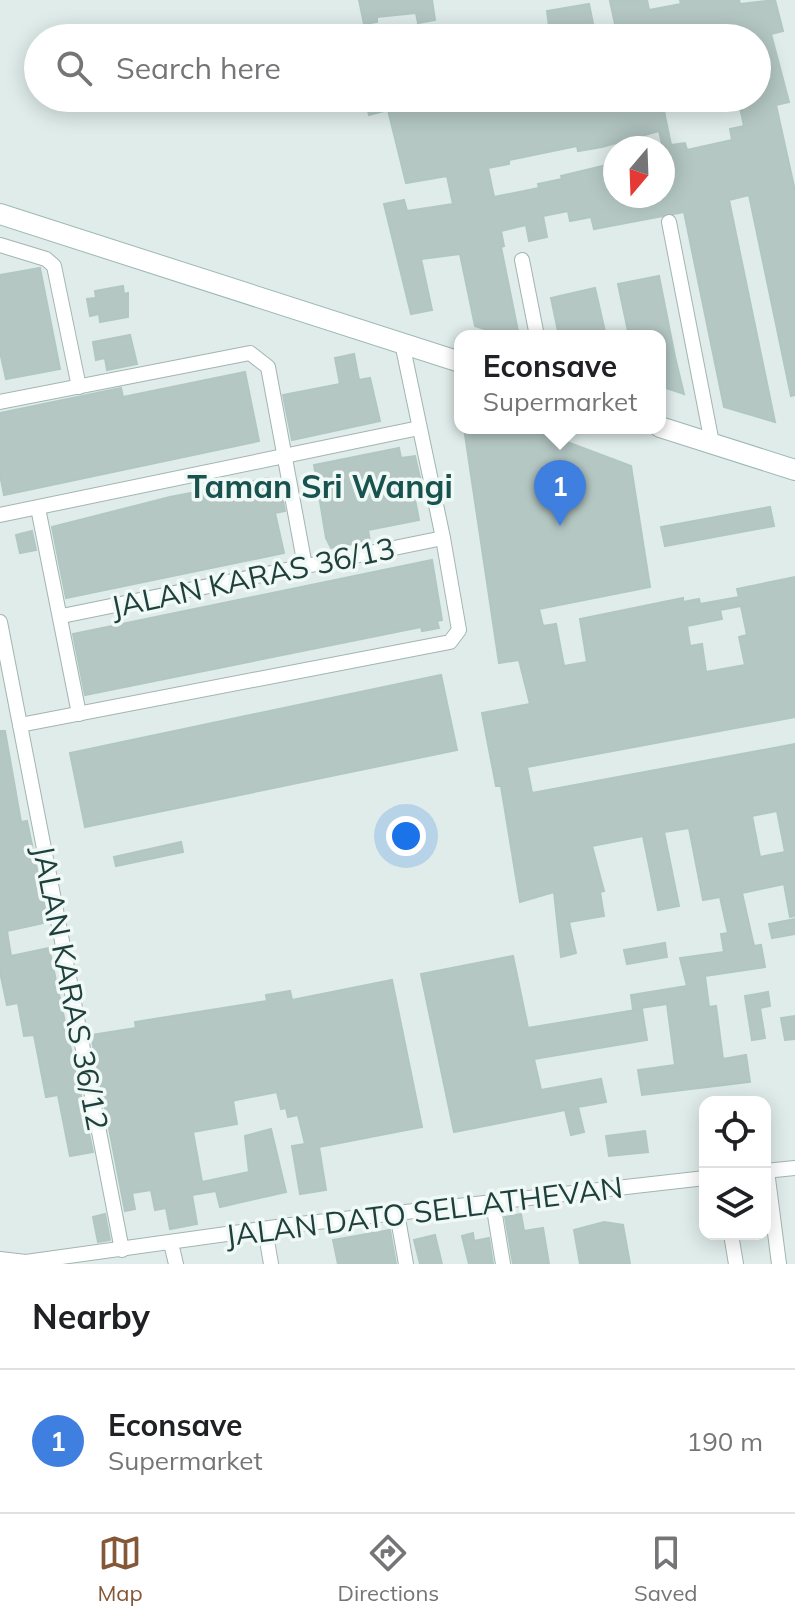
<!DOCTYPE html>
<style>
:root{--surface:#fff;--page:#f2f2f2;--text:#202124;--muted:#757577;--line:#e0e0e0;--accent:#845736}
body{margin:0;font-family:Mulish,sans-serif;background:var(--page);color:var(--text)}
.controls{position:absolute;right:24px;bottom:24px;display:grid;overflow:hidden;border-radius:16px;box-shadow:0 4px 20px #0003}
.controls button{width:72px;height:72px;display:grid;place-items:center;padding:0;border:0;border-bottom:2px solid var(--line);background:var(--surface);color:var(--text);font:40px sans-serif}
.compass{position:absolute;left:603px;top:136px;width:72px;height:72px;border-radius:50%;background:var(--surface);box-shadow:0 4px 20px #0003;rotate:199deg}
.you{position:absolute;left:406px;top:836px;width:28px;height:28px;margin:-20px;border:6px solid #fff;border-radius:50%;background:#1a73e8;box-shadow:0 0 0 12px #1a73e833}
.badge{display:grid;place-items:center;width:52px;height:52px;border-radius:50%;background:var(--accent);color:#fff;font-size:26px;font-weight:700}
.pin{position:absolute;translate:-50% -66px;filter:drop-shadow(0 2px 4px #0008)}
.pin::after{content:'';position:absolute;top:42px;width:28px;height:24px;background:inherit;clip-path:polygon(0 0,100% 0,50% 100%)}
.popup{position:absolute;left:454px;top:330px;width:212px;height:104px;box-sizing:border-box;display:grid;place-content:center;border-radius:16px;background:var(--surface);filter:drop-shadow(0 2px 6px #0005);font-size:26px;white-space:nowrap;color:var(--muted)}
.popup b{font-size:30px;color:var(--text)}
.popup::after{content:'';position:absolute;left:50%;top:100%;margin-left:-16px;border:16px solid transparent;border-top-color:var(--surface)}
.list{margin:0;padding:0;list-style:none}
h2{display:flex;justify-content:space-between;align-items:center;height:104px;margin:0;padding:0 32px;font-size:34px}
h2 small{font-size:26px;font-weight:400;color:var(--muted)}
.list li{display:grid;grid-template-columns:52px 1fr auto;gap:24px;align-items:center;box-sizing:border-box;height:144px;padding:0 32px;border-top:2px solid var(--line)}
.list b{display:block;font-size:30px;white-space:nowrap}
.list p{margin:0;font-size:26px;white-space:nowrap;color:var(--muted)}
.list em{font-size:26px;font-style:normal;color:var(--muted)}
.icon{flex:none;width:44px;height:44px;fill:none;stroke:currentColor;stroke-width:2;stroke-linecap:round;stroke-linejoin:round}
.map{position:relative;flex:none;width:795px;height:1264px;overflow:hidden}
.search{position:absolute;background:var(--surface);box-shadow:0 4px 20px #0003;left:24px;right:24px;top:24px;height:88px;display:flex;align-items:center;gap:20px;box-sizing:border-box;padding:0 28px;border-radius:44px;color:var(--muted);font-size:30px}
.sheet{height:248px;background:var(--surface)}
nav{display:flex;justify-content:space-around;align-items:center;box-sizing:border-box;height:112px;border-top:2px solid var(--line);background:var(--surface);font-size:22px;color:var(--muted)}
nav a{display:grid;justify-items:center;gap:4px}
nav .on{color:var(--accent)}
.map>svg:first-child{display:block}
.building{fill:#b4c7c3;stroke:#b1c7c2;stroke-width:2;fill-rule:evenodd}
.lines{fill:none;stroke-linecap:round;stroke-linejoin:round}
.street-casing{stroke:#a1b5b2;stroke-width:16}
.secondary-casing{stroke:#9cb9b4;stroke-width:22}
.street{stroke:#fff;stroke-width:14}
.secondary{stroke:#fff;stroke-width:20}
.labels{text-anchor:middle;stroke-width:7;stroke-linejoin:round;paint-order:stroke}
.street-label{font-size:30px;fill:#1e3f3c;stroke:#f0f9f6}
.neighbourhood-label{font-size:32px;font-weight:bold;fill:#18534f;stroke:#f0f9f6}
</style>
<div class="map">
<svg width="795" height="1264" viewBox="0 0 795 1264">
<rect width="100%" height="100%" fill="#dfece9"/>
<!-- building -->
<g class="building">
<polygon points="359,0 432,0 435,20 418,23 416,13 377,17 377,22 364,24"/>
<path d="M647 0 649 10 681 4 680 0H739L740 4 775 0 783 31 771 34 789 102 776 105 795 191V395L791 396 749 195 729 200 775 422 724 407 684 212 594 229 591 217 570 221 568 211 543 216 547 237 529 241 526 225 501 231 504 246 501 247 519 336H505L475 326 460 254 421 259 432 310 411 314 384 204 404 200 407 211 453 204 447 176 406 183 388 110 369 115 365 98H476L477 103 495 98H666L669 110 664 111 671 145 685 143 687 150 732 140 730 129 744 126 738 98H757V38H618L610 1ZM659 131 663 148V196H615V163L561 176 562 179 538 184 539 188 494 197 488 168 509 164V160L577 146 578 151 602 147Z"/>
<polygon points="589,4 596,38 512,38 512,33 549,26 547,11"/>
<polygon points="698,98 728,98 729,103 700,108"/>
<polygon points="40,268 60,369 6,379 0,352 0,275"/>
<polygon points="659,276 675,357 684,394 660,386 660,336 629,336 618,284"/>
<polygon points="123,286 124,294 128,293 128,317 100,322 99,314 90,316 87,299 96,298 95,291"/>
<polygon points="595,288 606,336 559,336 551,298"/>
<polygon points="130,335 137,364 107,370 105,358 96,360 93,342"/>
<polygon points="354,354 359,380 370,378 380,421 292,440 283,395 340,384 335,358"/>
<polygon points="245,372 259,441 4,495 0,475 0,413 121,388 123,397"/>
<path d="M464 428H530L631 466 650 587 539 609 543 626 556 624 564 666 587 662 580 619 683 598V602L699 599 700 604 739 597 737 589 795 577V717L527 767 532 793 795 744V916L790 917 784 884 742 893 754 946 761 945 765 967 705 976 709 1007 716 1006 723 1059 746 1055 750 1082 642 1095 638 1070 675 1065 667 1004 633 1009 631 995 687 986 680 958 724 952 721 934 728 933 720 897 703 900 689 828 664 832 679 906 658 910 643 836 592 846 604 891 600 892 604 916 569 922 576 953 561 957 554 892 520 902 501 786H496L482 713 530 704 519 660 499 663ZM741 606 747 635 739 637 745 665 706 672 702 644 690 646 687 626 722 619 720 610ZM777 811 785 852 760 857 752 816Z"/>
<polygon points="399,448 401,458 415,456 421,482 412,484 419,520 368,530 370,541 331,548 326,538 314,465"/>
<polygon points="269,478 270,483 279,481 285,511 275,513 284,553 66,598 52,527 170,497"/>
<polygon points="770,507 774,526 665,546 661,527"/>
<polygon points="32,531 36,550 20,553 16,535"/>
<polygon points="432,560 442,620 437,621 439,628 422,631 421,627 85,695 73,634"/>
<polygon points="441,675 457,750 85,827 70,753"/>
<polygon points="0,731 5,731 21,822 27,821 48,922 7,931 11,956 49,948 93,1152 70,1156 58,1095 46,1097 34,1035 24,1036 18,1003 7,1005 0,972"/>
<polygon points="181,842 183,852 116,866 114,857"/>
<polygon points="795,919 795,934 772,938 769,924"/>
<polygon points="665,943 667,957 627,964 624,950"/>
<polygon points="513,956 528,1028 642,1009 647,1040 534,1059 541,1090 601,1079 606,1102 578,1107 584,1132 571,1135 565,1110 454,1132 421,974"/>
<polygon points="392,980 422,1127 319,1147 326,1190 300,1194 292,1146 305,1144 298,1115 288,1117 286,1108 281,1109 277,1092 236,1100 233,1101 237,1124 193,1132 202,1182 249,1172 245,1136 271,1129 286,1192 220,1207 216,1191 192,1195 197,1224 170,1229 166,1208 155,1210 151,1190 132,1193 135,1209 125,1211 91,1035 136,1028 135,1022 267,1001 266,995 290,991 292,1000"/>
<polygon points="768,992 770,1006 760,1008 765,1038 752,1040 745,996"/>
<polygon points="795,1016 795,1039 785,1040 781,1018"/>
<polygon points="645,1131 648,1152 609,1156 606,1136"/>
<polygon points="105,1214 110,1240 98,1242 93,1217"/>
<polygon points="521,1214 524,1231 543,1228 549,1264 513,1264 505,1217"/>
<polygon points="604,1222 623,1225 630,1264 580,1264 574,1230"/>
<polygon points="390,1230 396,1264 338,1264 333,1240"/>
<polygon points="473,1233 474,1241 489,1238 493,1264 469,1264 462,1236"/>
<polygon points="435,1235 442,1264 420,1264 414,1240"/>
</g>
<g class="lines">
<defs>
<g id="street">
<polyline points="669,222 712,443"/>
<polyline points="0,245 46,259 54,266 79,387"/>
<polyline points="522,260 537,336"/>
<polyline points="0,402 250,353 268,367 305,566"/>
<polyline points="38,508 79,714"/>
<polyline points="0,515 419,428"/>
<polyline points="62,616 443,538"/>
<polyline points="0,622 122,1250"/>
<polyline points="20,725 450,642 459,630 443,538 402,343"/>
<polyline points="765,1171 795,1168"/>
<polyline points="767,1171 779,1264"/>
<polyline points="493,1203 503,1264"/>
<polyline points="397,1213 406,1264"/>
<polyline points="265,1229 271,1264"/>
<polyline points="731,1234 736,1264"/>
<polyline points="171,1243 176,1264"/>
<polyline points="0,1259 26,1262 291,1225 705,1178"/>
</g>
<g id="secondary">
<polyline points="0,214 460,362"/>
<polyline points="660,427 795,470"/>
</g>
</defs>
<!-- street casing -->
<use href="#street" class="street-casing"/>
<!-- secondary casing -->
<use href="#secondary" class="secondary-casing"/>
<!-- street -->
<use href="#street" class="street"/>
<!-- secondary -->
<use href="#secondary" class="secondary"/>
</g>
<g class="labels">
<!-- street labels -->
<g class="street-label">
<text transform="translate(253 578) rotate(-12)" y="10">JALAN KARAS 36/13</text>
<text transform="translate(70 988) rotate(79)" y="10">JALAN KARAS 36/12</text>
<text transform="translate(424 1212) rotate(-7)" y="10">JALAN DATO SELLATHEVAN</text>
</g>
<!-- neighbourhood labels -->
<g class="neighbourhood-label">
<text x="320" y="498">Taman Sri Wangi</text>
</g>
</g>
</svg>
<div class="controls">
<button><svg class="icon" aria-label="locate" viewBox="0 0 24 24"><circle cx="12" cy="12" r="6"/><path d="M12 2v4M12 18v4M2 12h4M18 12h4"/></svg></button>
<button><svg class="icon" aria-label="layers" viewBox="0 0 24 24"><path d="M12 4l9 5-9 5-9-5zM3 14l9 5 9-5"/></svg></button>
</div>
<svg class="compass" viewBox="-18 -18 36 36"><path d="M0-13l5 13h-10z" fill="#e53935"/><path d="M0 13l5-13h-10z" fill="#757577"/></svg>
<div class="you"></div>
<div class="pin badge" style="left:560px;top:526px;background:#3f7fe0">1</div>
<div class="popup"><b>Econsave</b>Supermarket</div>
<div class="search"><svg class="icon" aria-label="search" viewBox="0 0 24 24"><circle cx="10" cy="10" r="6"/><path d="M15 15l6 6"/></svg>Search here</div>
</div>
<section class="sheet">
<h2>Nearby<small></small></h2>
<ul class="list">
<li><span class="badge" style="background:#3f7fe0">1</span><div><b>Econsave</b><p>Supermarket</p></div><em>190 m</em></li>
</ul>
</section>
<nav>
<a class="on"><svg class="icon" aria-label="map" viewBox="0 0 24 24"><path d="M3 6l6-2 6 2 6-2v14l-6 2-6-2-6 2zM9 4v14M15 6v14"/></svg>Map</a>
<a><svg class="icon" aria-label="directions" viewBox="0 0 24 24"><path d="M12 3l9 9-9 9-9-9zM9 14v-3h6M13 9l2 2-2 2"/></svg>Directions</a>
<a><svg class="icon" aria-label="saved" viewBox="0 0 24 24"><path d="M7 4h10v16l-5-4-5 4z"/></svg>Saved</a>
</nav>
